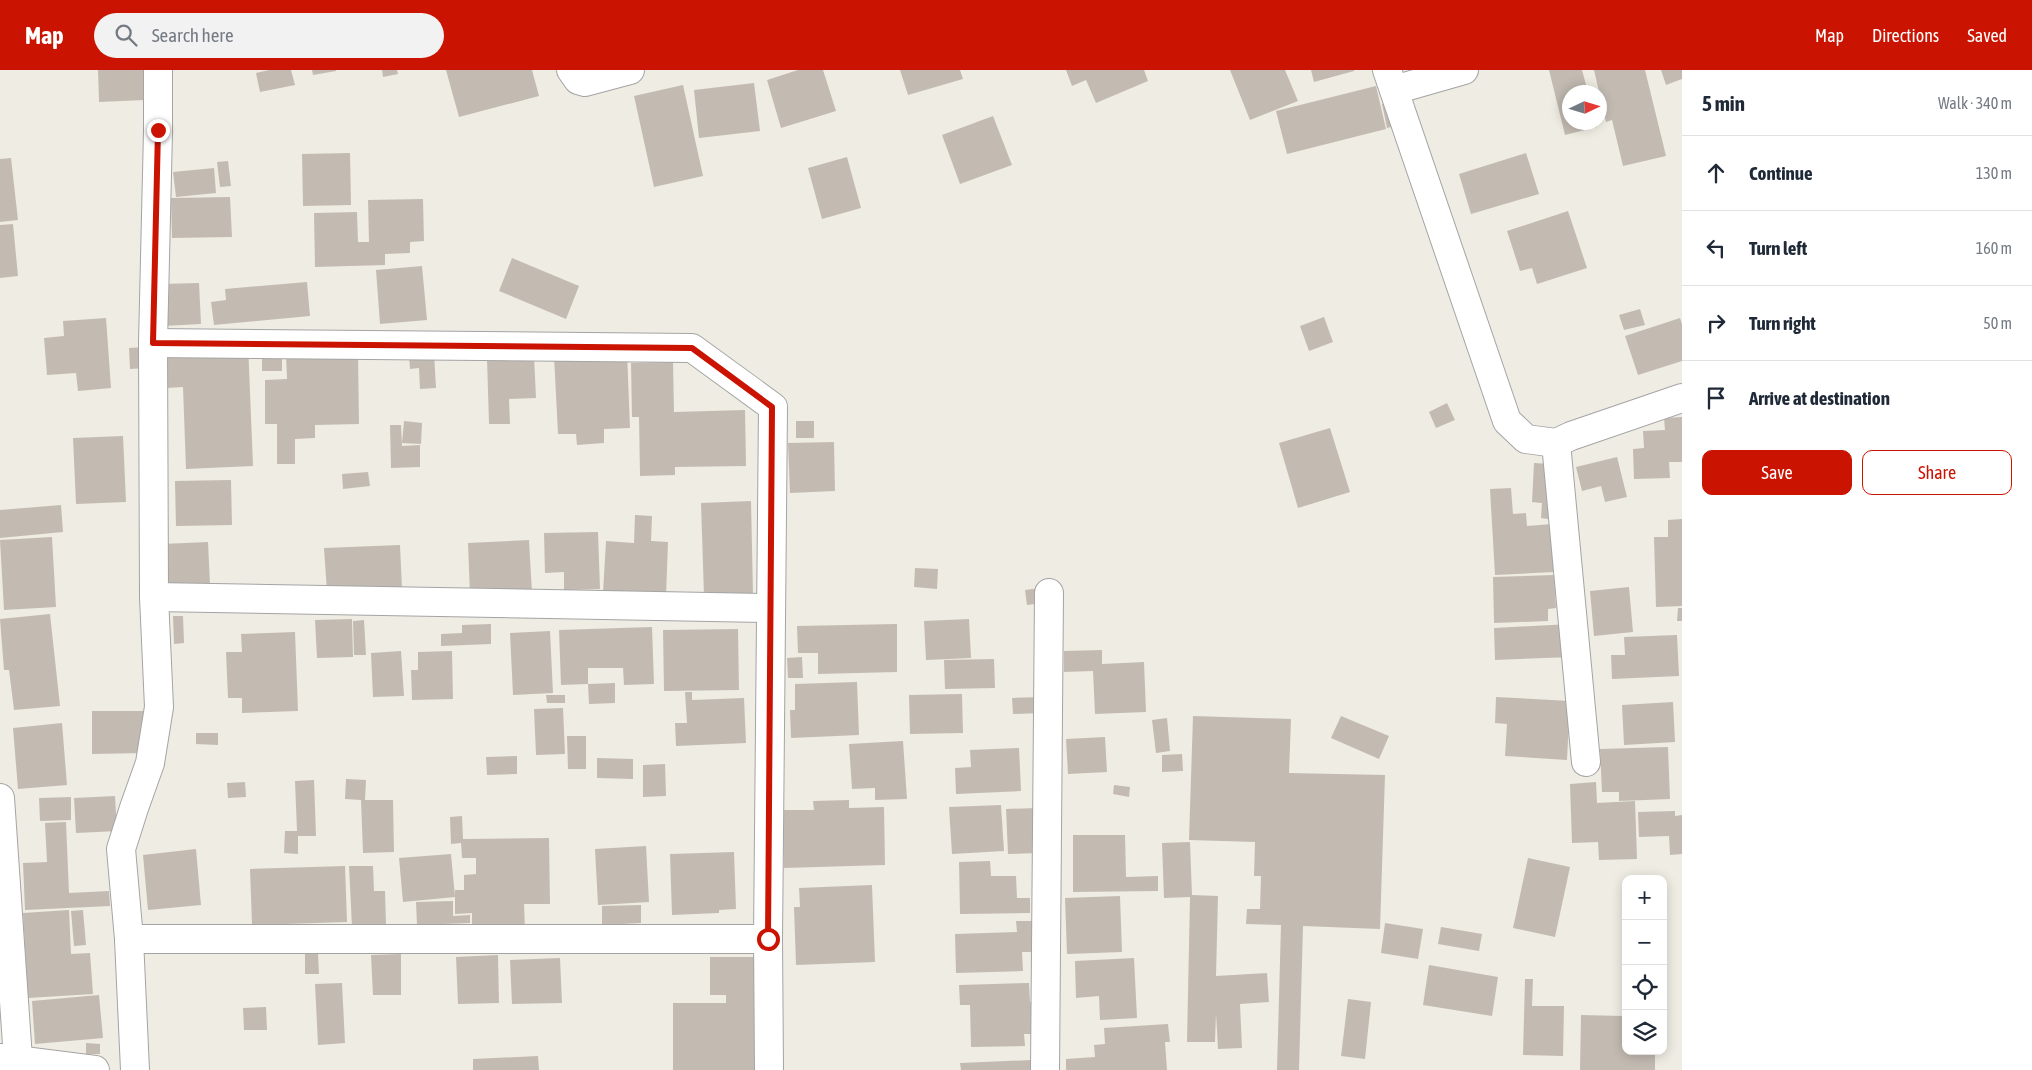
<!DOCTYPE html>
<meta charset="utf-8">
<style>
:root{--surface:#fff;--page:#f2f2f3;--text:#1f2937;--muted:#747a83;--line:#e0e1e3;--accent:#ca1300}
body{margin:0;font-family:"Asap Condensed",sans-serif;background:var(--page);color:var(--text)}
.controls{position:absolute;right:15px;bottom:15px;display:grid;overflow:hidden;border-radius:10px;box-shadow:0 2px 12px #0003}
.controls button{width:45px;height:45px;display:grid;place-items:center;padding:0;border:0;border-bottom:1px solid var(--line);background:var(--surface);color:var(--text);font:25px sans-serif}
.compass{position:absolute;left:1562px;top:15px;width:45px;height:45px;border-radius:50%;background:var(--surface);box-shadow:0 2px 12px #0003;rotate:86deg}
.stop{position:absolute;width:15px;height:15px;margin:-11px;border:4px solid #ca1300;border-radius:50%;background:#fff}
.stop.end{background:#ca1300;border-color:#fff;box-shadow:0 1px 5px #0008}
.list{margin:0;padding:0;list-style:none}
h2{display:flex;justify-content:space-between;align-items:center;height:65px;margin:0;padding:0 20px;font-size:21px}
h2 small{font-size:16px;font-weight:400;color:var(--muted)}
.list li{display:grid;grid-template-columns:32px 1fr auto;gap:15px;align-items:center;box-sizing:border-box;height:75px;padding:0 20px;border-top:1px solid var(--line)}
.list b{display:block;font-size:19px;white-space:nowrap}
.list em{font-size:16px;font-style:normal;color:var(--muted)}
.actions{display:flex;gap:10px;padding:15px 20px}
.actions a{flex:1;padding:11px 0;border:1px solid var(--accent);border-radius:10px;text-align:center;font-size:18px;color:var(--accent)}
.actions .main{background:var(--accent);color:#fff}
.icon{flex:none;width:28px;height:28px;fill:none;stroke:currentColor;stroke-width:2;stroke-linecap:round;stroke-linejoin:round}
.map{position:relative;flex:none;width:1682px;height:1000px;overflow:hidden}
header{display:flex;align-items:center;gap:30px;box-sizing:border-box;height:70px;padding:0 25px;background:var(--accent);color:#fff}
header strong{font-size:24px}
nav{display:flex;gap:28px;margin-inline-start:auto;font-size:18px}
.search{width:350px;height:45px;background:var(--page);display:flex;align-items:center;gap:12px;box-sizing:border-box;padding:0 18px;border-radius:28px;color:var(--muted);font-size:19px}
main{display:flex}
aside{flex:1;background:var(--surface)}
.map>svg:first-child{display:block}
.building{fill:#c3bbb2}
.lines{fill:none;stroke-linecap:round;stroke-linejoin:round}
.minor-casing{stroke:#a4a4a4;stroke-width:30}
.minor{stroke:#fff;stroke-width:28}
.route{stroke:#ca1300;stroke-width:6}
</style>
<header>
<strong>Map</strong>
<div class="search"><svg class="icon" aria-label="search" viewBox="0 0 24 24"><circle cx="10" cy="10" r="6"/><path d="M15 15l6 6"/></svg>Search here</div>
<nav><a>Map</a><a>Directions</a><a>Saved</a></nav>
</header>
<main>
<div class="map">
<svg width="1682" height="1000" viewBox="0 0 1682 1000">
<rect width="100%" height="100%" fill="#efece3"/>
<!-- building -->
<g class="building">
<polygon points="98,0 143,0 145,30 99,32"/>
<polygon points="269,0 291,0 295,15 260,22 256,3"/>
<polygon points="312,0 336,0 336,1 313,5"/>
<polygon points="382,0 397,0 398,4 383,7"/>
<polygon points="446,0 532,0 539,26 459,47"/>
<polygon points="798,0 823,0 836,41 781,58 767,10"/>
<polygon points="900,0 960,0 963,9 908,25"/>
<polygon points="1066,0 1144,0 1148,11 1096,33 1086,10 1072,16"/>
<polygon points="1230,0 1285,0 1298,31 1250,50"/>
<polygon points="1311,0 1354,0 1354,1 1314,12"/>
<polygon points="1549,0 1582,0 1588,22 1570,22 1570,52 1596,52 1597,57 1565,65"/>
<polygon points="1594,0 1645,0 1666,86 1623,96 1612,50 1606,52"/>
<polygon points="1661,0 1682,0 1682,9 1666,15"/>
<polygon points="754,13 760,61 699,68 694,20"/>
<polygon points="683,15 703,106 654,117 634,26"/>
<polygon points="1376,16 1386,59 1287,84 1276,41"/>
<polygon points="1394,31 1400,55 1387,58 1382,34"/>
<polygon points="993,46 1012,95 960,114 942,65"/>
<polygon points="350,83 351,135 303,136 302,84"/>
<polygon points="1526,83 1539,124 1471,144 1459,104"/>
<polygon points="847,87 861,138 822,149 808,98"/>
<polygon points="11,88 18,150 0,152 0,89"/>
<polygon points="228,91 231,116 220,117 217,92"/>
<polygon points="214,98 216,123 176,127 173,102"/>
<polygon points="230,127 232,167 172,168 171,128"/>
<polygon points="423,129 424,171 410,172 410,183 385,184 385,195 315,197 314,143 357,142 358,172 369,172 368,130"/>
<polygon points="1568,141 1587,198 1537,214 1532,198 1520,201 1507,161"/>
<polygon points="13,154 18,206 0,208 0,155"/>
<polygon points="512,188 579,216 566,249 499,221"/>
<polygon points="422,196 427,250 380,254 376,200"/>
<polygon points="307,212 310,246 214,255 211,232 226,230 225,219"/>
<polygon points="199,213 201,254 163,256 161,214"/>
<polygon points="1640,239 1645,255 1624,260 1619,245"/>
<polygon points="1324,247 1333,272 1309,281 1300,256"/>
<polygon points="106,248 111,318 78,321 76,303 47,305 44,268 64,266 63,251"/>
<polygon points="1680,248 1682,254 1682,291 1638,305 1625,266"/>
<polygon points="248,273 253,396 186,399 183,317 166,318 165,285"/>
<polygon points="146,277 147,298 130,299 129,278"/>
<rect x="262" y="278" width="20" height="23"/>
<polygon points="434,282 436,318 420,319 419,298 410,299 409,284"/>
<polygon points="627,282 630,358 604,359 604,373 577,375 576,364 558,364 554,286"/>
<polygon points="358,283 359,354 315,355 315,368 295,369 295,394 277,394 277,354 265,354 265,310 287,309 286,285"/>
<polygon points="534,286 536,328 509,329 510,354 489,354 487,288"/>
<polygon points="673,292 674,342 745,340 746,396 675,397 675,405 640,406 639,347 632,347 631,293"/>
<polygon points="1447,333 1455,350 1436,358 1429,342"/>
<polygon points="1682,347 1682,392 1669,392 1670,408 1634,409 1633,379 1644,378 1643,361 1665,360 1664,348"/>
<polygon points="404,351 422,353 421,374 402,373"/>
<rect x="796" y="351" width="18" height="17"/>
<polygon points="390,355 401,355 402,376 420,375 420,397 391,398"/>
<polygon points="1330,358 1350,422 1298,438 1279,373"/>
<polygon points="123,366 126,432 76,434 73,368"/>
<polygon points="834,372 835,421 790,423 788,373"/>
<polygon points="1617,387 1627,427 1605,432 1601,416 1582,421 1576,397"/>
<polygon points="1534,393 1551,394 1548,449 1541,448 1542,433 1532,432"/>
<polygon points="368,402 370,416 343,419 342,404"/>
<polygon points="231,410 232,455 176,456 175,411"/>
<polygon points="1511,418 1513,444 1526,443 1527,456 1552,454 1555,502 1495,505 1490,419"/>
<polygon points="751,431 753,524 704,526 701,433"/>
<polygon points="61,435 63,462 0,468 0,440"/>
<polygon points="635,445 652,446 651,471 668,472 666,526 603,523 606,471 634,473"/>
<polygon points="1682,449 1682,536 1656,537 1654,467 1668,467 1668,450"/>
<polygon points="598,462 600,519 564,520 564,502 545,503 544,463"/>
<polygon points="52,467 56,537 4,540 0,470"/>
<polygon points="529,470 532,523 470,525 468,473"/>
<polygon points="208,472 210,514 164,516 162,474"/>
<polygon points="400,475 402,519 327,522 324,478"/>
<polygon points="915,498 938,499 937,519 914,517"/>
<polygon points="1554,505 1556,538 1548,539 1548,551 1494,553 1493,507"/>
<polygon points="1629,517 1633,562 1594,566 1590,521"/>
<polygon points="1041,518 1043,533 1027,535 1025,520"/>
<polygon points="1678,538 1682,538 1682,551 1677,551"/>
<polygon points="50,544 60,636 14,640 9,600 4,600 0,549"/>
<polygon points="173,546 183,546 184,573 174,574"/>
<polygon points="352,549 353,587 317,588 315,550"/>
<polygon points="969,549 971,588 926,590 924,551"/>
<polygon points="364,550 366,585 354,585 353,551"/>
<polygon points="491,554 491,574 441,576 441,564 462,563 462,555"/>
<polygon points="897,554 897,602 818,604 818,583 798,583 797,556"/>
<polygon points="1570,554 1572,587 1495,590 1494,558"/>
<polygon points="652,557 654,614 624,615 623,598 588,598 588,614 561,615 559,560"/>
<polygon points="738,559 739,620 664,621 663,560"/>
<polygon points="550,561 553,623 513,625 510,563"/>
<polygon points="295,562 298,641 242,643 242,628 228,628 226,582 242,582 241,564"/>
<polygon points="1677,565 1679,606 1612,609 1611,585 1625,585 1624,567"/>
<polygon points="1102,580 1102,594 1144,592 1146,642 1095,644 1093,601 1064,602 1064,581"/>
<polygon points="401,581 404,626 373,627 371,583"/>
<polygon points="452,581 453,629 412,630 411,600 418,600 418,582"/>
<polygon points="802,587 803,608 788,608 787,588"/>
<polygon points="994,589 995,618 945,619 944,590"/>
<polygon points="857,612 859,665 791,668 790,640 795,640 795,614"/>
<polygon points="615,613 615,633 589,634 588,614"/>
<polygon points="685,622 692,622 692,630 744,628 746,673 676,676 675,653 687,653"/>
<polygon points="962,624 963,663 910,664 909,625"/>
<polygon points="546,625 565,625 565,633 547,633"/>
<polygon points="1041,627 1041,643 1013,644 1012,628"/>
<polygon points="1496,627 1570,631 1567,690 1505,686 1507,654 1495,653"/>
<polygon points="1673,632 1675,672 1624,675 1622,635"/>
<polygon points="563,638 565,684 536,685 534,639"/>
<polygon points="92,641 145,641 145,683 92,684"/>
<polygon points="1193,646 1291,649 1289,703 1385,705 1380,859 1303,856 1299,1000 1277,1000 1281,855 1246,854 1247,839 1260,839 1261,806 1254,806 1255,772 1189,770"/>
<polygon points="1341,646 1389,666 1379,689 1331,668"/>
<polygon points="1167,648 1170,681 1156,683 1152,650"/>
<polygon points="62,653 67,715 18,719 13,658"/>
<polygon points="196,663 218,663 218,675 196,674"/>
<polygon points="567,666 586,666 586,699 568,699"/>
<polygon points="1105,667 1107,702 1068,704 1066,669"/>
<polygon points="903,671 907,729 875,730 875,718 852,719 849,674"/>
<polygon points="1668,677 1670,729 1619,731 1619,722 1602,722 1600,679"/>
<polygon points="1019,678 1021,721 956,724 955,698 971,697 970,680"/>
<polygon points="1182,684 1183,701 1162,702 1162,685"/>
<polygon points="517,686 517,704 487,705 486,687"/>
<polygon points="597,688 633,689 633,709 597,708"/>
<polygon points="665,694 666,726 643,727 643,695"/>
<polygon points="346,709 366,710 365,730 393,730 394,782 363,783 361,730 345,729"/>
<polygon points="314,710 316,766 298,766 298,784 284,783 285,761 297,761 295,711"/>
<polygon points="245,712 246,727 228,728 227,713"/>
<polygon points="1596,712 1597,733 1635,731 1637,789 1599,790 1598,772 1572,773 1570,714"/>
<polygon points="1114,715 1130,717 1129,727 1113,724"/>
<polygon points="115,726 117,761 76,763 74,728"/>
<polygon points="71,727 71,750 40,751 39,728"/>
<polygon points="849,730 849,738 884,737 885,795 784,798 783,740 814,740 813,731"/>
<polygon points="1001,735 1004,781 952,784 949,737"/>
<polygon points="1037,738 1039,783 1008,784 1006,739"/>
<polygon points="1675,741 1675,746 1682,745 1682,784 1670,785 1669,766 1639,767 1638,742"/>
<polygon points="462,746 463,769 549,768 550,834 524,834 525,860 472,857 472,843 455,844 455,820 464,820 464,805 476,804 476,788 462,788 461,773 451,774 450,747"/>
<polygon points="66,752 69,823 109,821 110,836 25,840 23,793 47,792 45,753"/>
<polygon points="1073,765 1125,765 1126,807 1158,806 1158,821 1073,822"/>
<polygon points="1190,772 1192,825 1218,826 1216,906 1267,903 1269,932 1240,934 1242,978 1218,979 1216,943 1215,972 1187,972 1190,827 1164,828 1162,773"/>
<polygon points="646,776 649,832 598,835 595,779"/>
<polygon points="196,779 201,835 148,840 143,785"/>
<polygon points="734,782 736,839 719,840 719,843 672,845 670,784"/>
<polygon points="451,784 455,827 403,832 399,788"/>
<polygon points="1528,788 1570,797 1555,867 1513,858"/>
<polygon points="990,791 991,806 1016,806 1017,828 1030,828 1030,843 960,844 959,792"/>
<polygon points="345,796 347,852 252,855 250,799"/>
<polygon points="349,796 373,796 374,821 385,821 386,855 352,857"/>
<polygon points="872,815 875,892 796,895 794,837 800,837 799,818"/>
<polygon points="1120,826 1122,882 1067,884 1065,828"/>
<polygon points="453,831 453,846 470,845 470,853 417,855 416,832"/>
<polygon points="641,835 641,853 602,855 602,836"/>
<polygon points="69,840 71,884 90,883 93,924 28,928 23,843"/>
<polygon points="83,840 86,875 74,876 71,841"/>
<polygon points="1016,851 1033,851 1034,882 1022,882 1023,901 956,903 955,864 1017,862"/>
<polygon points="1385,853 1423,859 1418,889 1381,883"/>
<polygon points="1441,857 1482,864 1479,881 1438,874"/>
<polygon points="305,884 318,884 319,904 305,904"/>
<polygon points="401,884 401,925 373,925 371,885"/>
<polygon points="498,885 499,933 458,934 456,887"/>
<polygon points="710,887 757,887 759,1000 673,1000 673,933 726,933 726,925 710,925"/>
<polygon points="560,888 562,933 512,934 510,890"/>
<polygon points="1134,888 1137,948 1100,950 1099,926 1076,928 1075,891"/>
<polygon points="1429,895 1498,907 1492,946 1423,935"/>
<polygon points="1525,909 1533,909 1532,936 1564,936 1563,986 1523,985"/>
<polygon points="342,913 345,973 318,975 315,914"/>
<polygon points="1029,913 1030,932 1041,932 1042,964 1024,964 1025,976 971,977 970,935 960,935 959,915"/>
<polygon points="99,925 103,968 35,974 32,931"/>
<polygon points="1348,929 1371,932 1365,989 1341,986"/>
<polygon points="266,937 267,960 244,960 243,938"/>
<polygon points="1581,945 1623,946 1622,965 1626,965 1626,981 1655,981 1655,1000 1580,1000"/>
<polygon points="1168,954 1170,972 1165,972 1167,1000 1066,1000 1066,989 1095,987 1094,975 1105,974 1104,958"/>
<polygon points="86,973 100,974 100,984 86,984"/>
<polygon points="538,986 539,1000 473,1000 473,989"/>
<polygon points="1031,990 1031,1000 961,1000 960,993"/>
</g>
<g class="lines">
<defs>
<g id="minor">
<polyline points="571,0 578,10 585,12 630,0"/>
<polyline points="1387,0 1507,351 1526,369 1556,373 1571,366 1682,328"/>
<polyline points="1394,20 1464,0"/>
<polyline points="153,273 692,278 773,337 768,869 769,1000"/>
<polyline points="1556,373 1586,692"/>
<polyline points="154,527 770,538"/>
<polyline points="0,728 18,989"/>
<polyline points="129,869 768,869"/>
<polyline points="0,988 95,1000"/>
<polyline points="135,1000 129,869 121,779 134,738 150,693 159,637 154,527 153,273 158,61 158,0"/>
<polyline points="1045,1000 1049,523"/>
</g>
</defs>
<!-- minor casing -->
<use href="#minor" class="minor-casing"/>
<!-- minor -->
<use href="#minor" class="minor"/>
</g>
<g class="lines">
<!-- route -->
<polyline class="route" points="158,60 153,273 692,278 772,337 768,869"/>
</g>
</svg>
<div class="controls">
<button>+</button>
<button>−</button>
<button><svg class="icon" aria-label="locate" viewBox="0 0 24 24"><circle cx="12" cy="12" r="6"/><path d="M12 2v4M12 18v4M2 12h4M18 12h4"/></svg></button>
<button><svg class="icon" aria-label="layers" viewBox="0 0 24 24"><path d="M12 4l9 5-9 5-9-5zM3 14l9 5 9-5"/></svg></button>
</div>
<svg class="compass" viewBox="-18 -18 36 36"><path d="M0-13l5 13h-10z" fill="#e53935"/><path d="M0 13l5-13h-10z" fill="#747a83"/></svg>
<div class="stop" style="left:768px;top:869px"></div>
<div class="stop end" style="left:158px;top:60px"></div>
</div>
<aside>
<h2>5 min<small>Walk · 340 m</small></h2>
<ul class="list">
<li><svg class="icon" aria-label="ahead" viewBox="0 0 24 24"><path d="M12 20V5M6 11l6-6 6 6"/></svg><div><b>Continue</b></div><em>130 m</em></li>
<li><svg class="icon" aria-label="left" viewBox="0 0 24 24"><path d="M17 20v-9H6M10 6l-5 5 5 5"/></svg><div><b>Turn left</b></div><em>160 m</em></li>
<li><svg class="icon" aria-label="right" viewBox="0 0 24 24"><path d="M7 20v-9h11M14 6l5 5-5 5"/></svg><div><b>Turn right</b></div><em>50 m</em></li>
<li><svg class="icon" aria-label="arrive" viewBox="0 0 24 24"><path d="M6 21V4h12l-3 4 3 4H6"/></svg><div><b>Arrive at destination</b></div></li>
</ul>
<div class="actions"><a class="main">Save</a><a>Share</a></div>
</aside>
</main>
